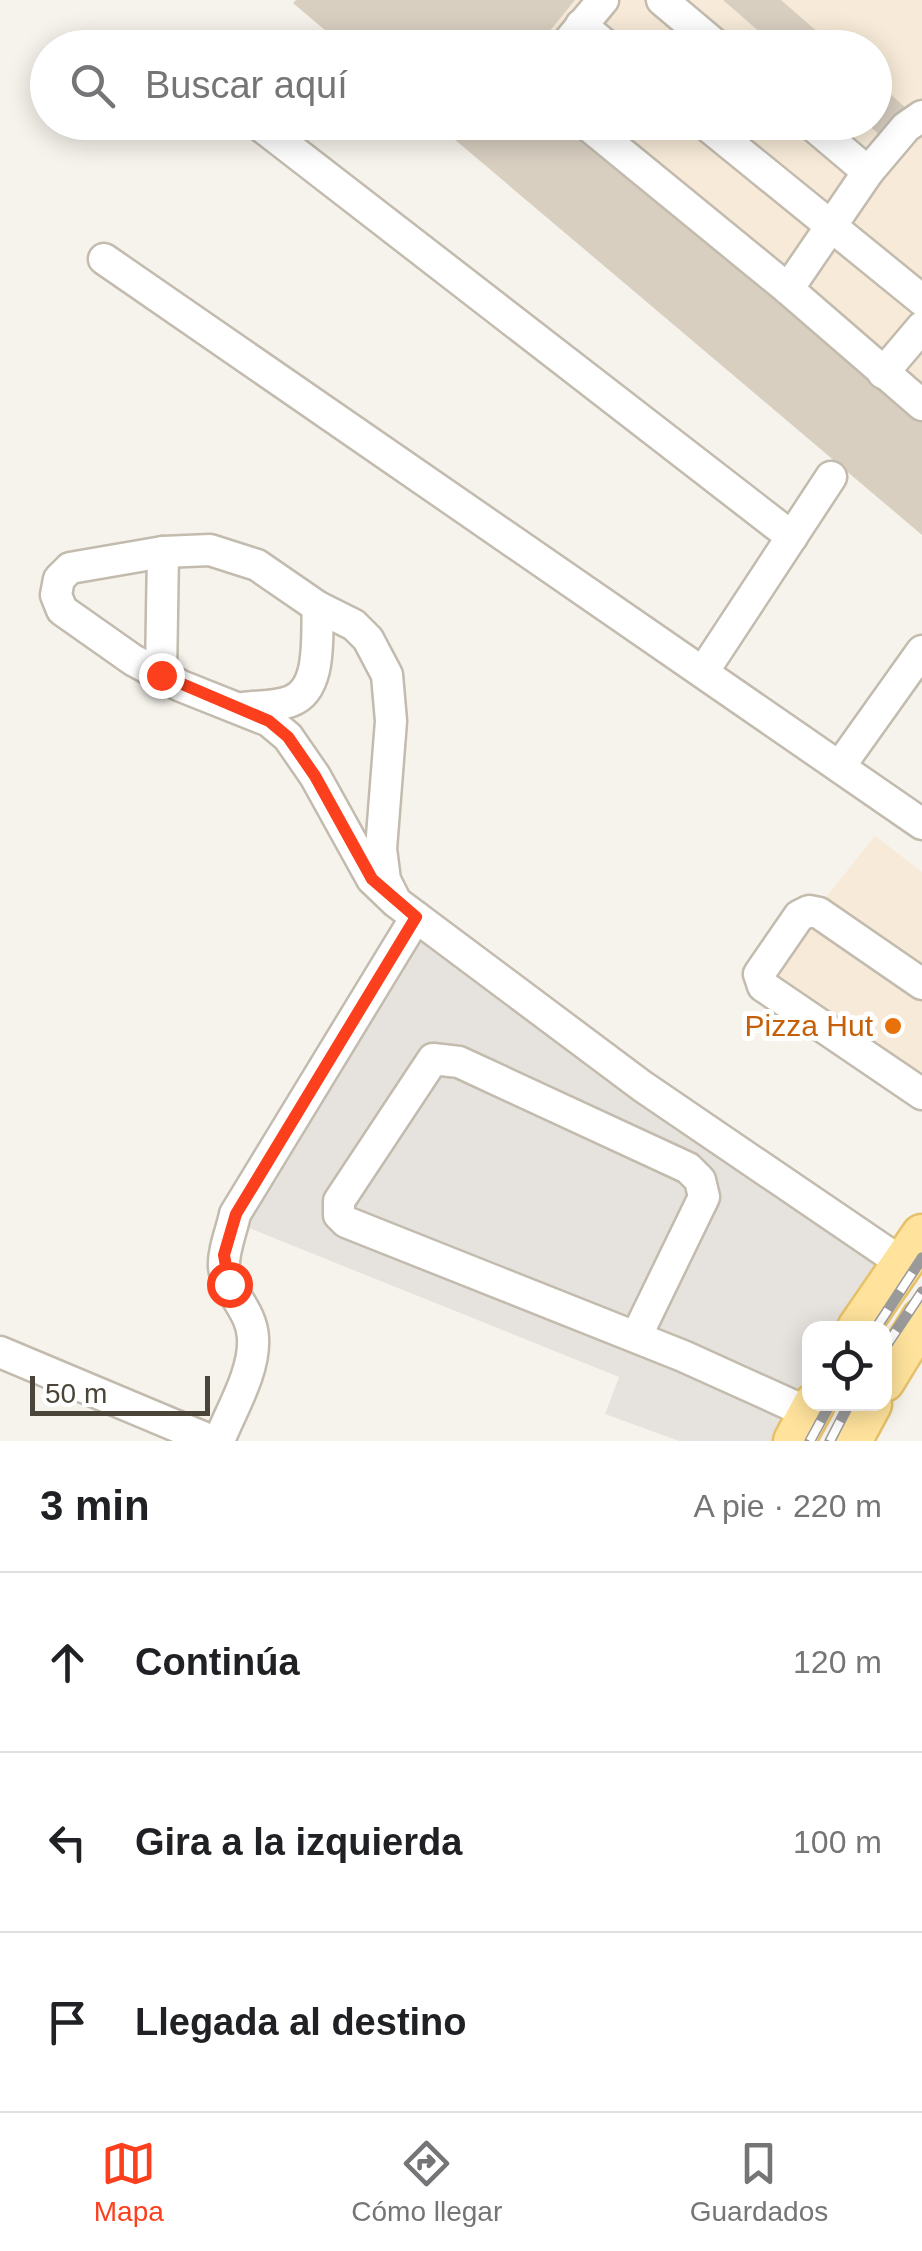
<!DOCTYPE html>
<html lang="es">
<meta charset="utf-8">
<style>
:root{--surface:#fff;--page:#f2f2f2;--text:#202124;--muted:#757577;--line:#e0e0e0;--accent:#fc3f1d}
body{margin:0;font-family:Arial,sans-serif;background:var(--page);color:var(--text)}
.controls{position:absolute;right:30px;bottom:30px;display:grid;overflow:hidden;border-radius:20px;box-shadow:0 5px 25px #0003}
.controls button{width:90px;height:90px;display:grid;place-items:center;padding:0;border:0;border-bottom:2px solid var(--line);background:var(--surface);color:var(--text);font:50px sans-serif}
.scale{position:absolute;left:30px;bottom:25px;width:180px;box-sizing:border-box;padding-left:10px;border:5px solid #4b4439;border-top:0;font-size:28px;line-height:35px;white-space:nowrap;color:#4b4439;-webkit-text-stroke:8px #fff;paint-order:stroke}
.stop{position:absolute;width:30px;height:30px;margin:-22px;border:8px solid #fc3f1d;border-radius:50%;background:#fff}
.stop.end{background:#fc3f1d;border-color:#fff;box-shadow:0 2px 10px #0008}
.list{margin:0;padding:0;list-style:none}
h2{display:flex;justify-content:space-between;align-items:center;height:130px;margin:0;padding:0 40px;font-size:42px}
h2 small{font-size:32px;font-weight:400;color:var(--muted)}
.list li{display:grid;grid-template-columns:65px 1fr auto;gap:30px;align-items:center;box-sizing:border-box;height:180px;padding:0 40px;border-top:2px solid var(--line)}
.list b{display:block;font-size:38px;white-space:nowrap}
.list em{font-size:32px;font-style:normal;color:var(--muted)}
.icon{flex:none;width:55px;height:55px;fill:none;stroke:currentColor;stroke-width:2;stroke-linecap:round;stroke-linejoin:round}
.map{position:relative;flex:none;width:922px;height:1441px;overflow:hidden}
.search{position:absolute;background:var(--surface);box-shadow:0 5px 25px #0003;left:30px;right:30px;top:30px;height:110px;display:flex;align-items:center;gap:25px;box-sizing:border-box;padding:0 35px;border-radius:55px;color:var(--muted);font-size:38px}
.sheet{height:670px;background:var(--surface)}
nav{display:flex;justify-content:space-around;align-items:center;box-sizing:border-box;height:140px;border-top:2px solid var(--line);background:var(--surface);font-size:28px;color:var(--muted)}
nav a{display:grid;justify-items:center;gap:5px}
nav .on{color:var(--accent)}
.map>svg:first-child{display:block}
.commercial{fill:#f7ead8}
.industrial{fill:#e6e2dd}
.building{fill:#d8cfc1}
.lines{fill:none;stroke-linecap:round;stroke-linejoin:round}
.minor-casing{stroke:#c2bbae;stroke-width:35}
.major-casing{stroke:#e6c16a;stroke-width:45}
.minor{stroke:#fff;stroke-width:30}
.major{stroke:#ffe39c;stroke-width:40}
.rail-casing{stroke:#9a9a9a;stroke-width:11}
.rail{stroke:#fff;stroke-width:8;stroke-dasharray:22;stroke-linecap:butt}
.route{stroke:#fc3f1d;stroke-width:12}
.food-dot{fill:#e8710a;stroke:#fff;stroke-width:4}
.labels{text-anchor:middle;stroke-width:10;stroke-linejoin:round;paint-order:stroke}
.food-label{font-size:30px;fill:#c56008;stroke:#fff;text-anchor:end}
</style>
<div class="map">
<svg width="922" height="1441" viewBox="0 0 922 1441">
<rect width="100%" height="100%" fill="#f6f3ec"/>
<!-- commercial -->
<g class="commercial">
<polygon points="296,0 922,0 922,514 440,123 874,122 874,48 348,47 293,3"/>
<polygon points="875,836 922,872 922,1098 762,977"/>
</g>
<!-- industrial -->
<polygon class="industrial" points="423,934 881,1269 849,1328 810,1328 809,1400 787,1441 679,1441 605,1414 619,1377 244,1226"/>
<!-- building -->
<g class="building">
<polygon points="296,0 575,0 536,48 346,48 293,3"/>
<polygon points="723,0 781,0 836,48 778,48"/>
<polygon points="874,80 906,108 882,137 865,122 874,122"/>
<polygon points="434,122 568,122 922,422 922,535"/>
</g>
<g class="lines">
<defs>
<g id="minor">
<polyline points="662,0 719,48"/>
<polyline points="581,25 609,48"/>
<polyline points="563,48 603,0"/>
<polyline points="256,122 792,537"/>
<polyline points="584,122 788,289 922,405"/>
<polyline points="703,122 922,300"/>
<polyline points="809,122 868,172 906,127 922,116"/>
<polyline points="104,259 922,824"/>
<polyline points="788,289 868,172"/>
<polyline points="883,373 922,327"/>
<polyline points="703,672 831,477"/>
<polyline points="161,675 163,552"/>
<path d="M243 708C257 706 277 707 291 701 323 689 316 635 318 607"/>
<polyline points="840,766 922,651"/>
<polyline points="396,902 385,880 381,849 391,721 387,675 368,639 354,625 318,607 257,565 210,550 163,552 70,568 59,579 56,595 62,610 133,660 181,686 269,721 288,737 315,776 372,879 396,902 642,1086 902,1263"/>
<polyline points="922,984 819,913 809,911 799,916 759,974 763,986 922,1094"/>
<polyline points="636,1337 704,1197 700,1180 688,1168 459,1062 433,1059 339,1201 339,1215 346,1222 683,1356 809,1413"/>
<polyline points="0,1352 212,1441"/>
<path d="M219 1441C231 1410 255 1372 253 1338 252 1310 227 1293 224 1267 223 1250 232 1230 235 1214L416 917"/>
</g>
<g id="major">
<polyline points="858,1328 922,1235"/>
<polyline points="884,1381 922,1319"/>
<polyline points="794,1441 814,1404"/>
<polyline points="851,1441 871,1404"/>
</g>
</defs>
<!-- minor casing -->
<use href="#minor" class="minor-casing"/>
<!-- major casing -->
<use href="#major" class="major-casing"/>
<!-- minor -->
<use href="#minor" class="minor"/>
<!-- major -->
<use href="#major" class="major"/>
<defs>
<g id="rail">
<polyline points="876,1328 922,1258"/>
<polyline points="884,1349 922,1292"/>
<polyline points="810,1441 830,1404"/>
<polyline points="830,1441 849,1404"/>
</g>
</defs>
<!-- rail casing -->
<use href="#rail" class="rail-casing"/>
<!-- rail -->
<use href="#rail" class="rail"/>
</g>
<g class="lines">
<!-- route -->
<polyline class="route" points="161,675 269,721 288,737 315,776 372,879 416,917 236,1214 224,1255 229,1284"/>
</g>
<!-- markers -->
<circle class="food-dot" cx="893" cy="1026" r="10"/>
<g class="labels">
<!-- food labels -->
<g class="food-label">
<text x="873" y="1036">Pizza Hut</text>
</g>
</g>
</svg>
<div class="controls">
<button><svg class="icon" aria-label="locate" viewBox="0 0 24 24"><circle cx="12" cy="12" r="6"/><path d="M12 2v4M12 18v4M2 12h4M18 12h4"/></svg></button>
</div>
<div class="scale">50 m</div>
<div class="stop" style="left:229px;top:1284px"></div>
<div class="stop end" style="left:161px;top:675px"></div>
<div class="search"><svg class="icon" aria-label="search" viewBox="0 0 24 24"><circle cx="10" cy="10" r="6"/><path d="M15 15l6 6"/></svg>Buscar aquí</div>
</div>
<section class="sheet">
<h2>3 min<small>A pie · 220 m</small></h2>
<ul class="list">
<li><svg class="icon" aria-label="ahead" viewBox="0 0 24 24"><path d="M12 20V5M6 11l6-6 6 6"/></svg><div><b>Continúa</b></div><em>120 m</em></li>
<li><svg class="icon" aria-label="left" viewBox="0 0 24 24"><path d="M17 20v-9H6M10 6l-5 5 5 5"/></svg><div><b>Gira a la izquierda</b></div><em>100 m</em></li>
<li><svg class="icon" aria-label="arrive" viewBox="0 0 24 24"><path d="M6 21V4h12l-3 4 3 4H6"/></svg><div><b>Llegada al destino</b></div></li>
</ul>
</section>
<nav>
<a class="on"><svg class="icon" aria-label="map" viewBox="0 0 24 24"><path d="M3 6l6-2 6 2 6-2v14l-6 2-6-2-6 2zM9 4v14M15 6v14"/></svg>Mapa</a>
<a><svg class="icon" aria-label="directions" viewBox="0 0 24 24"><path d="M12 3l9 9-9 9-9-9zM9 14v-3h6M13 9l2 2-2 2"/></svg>Cómo llegar</a>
<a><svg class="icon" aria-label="saved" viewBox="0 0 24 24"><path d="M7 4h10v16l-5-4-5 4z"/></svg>Guardados</a>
</nav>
